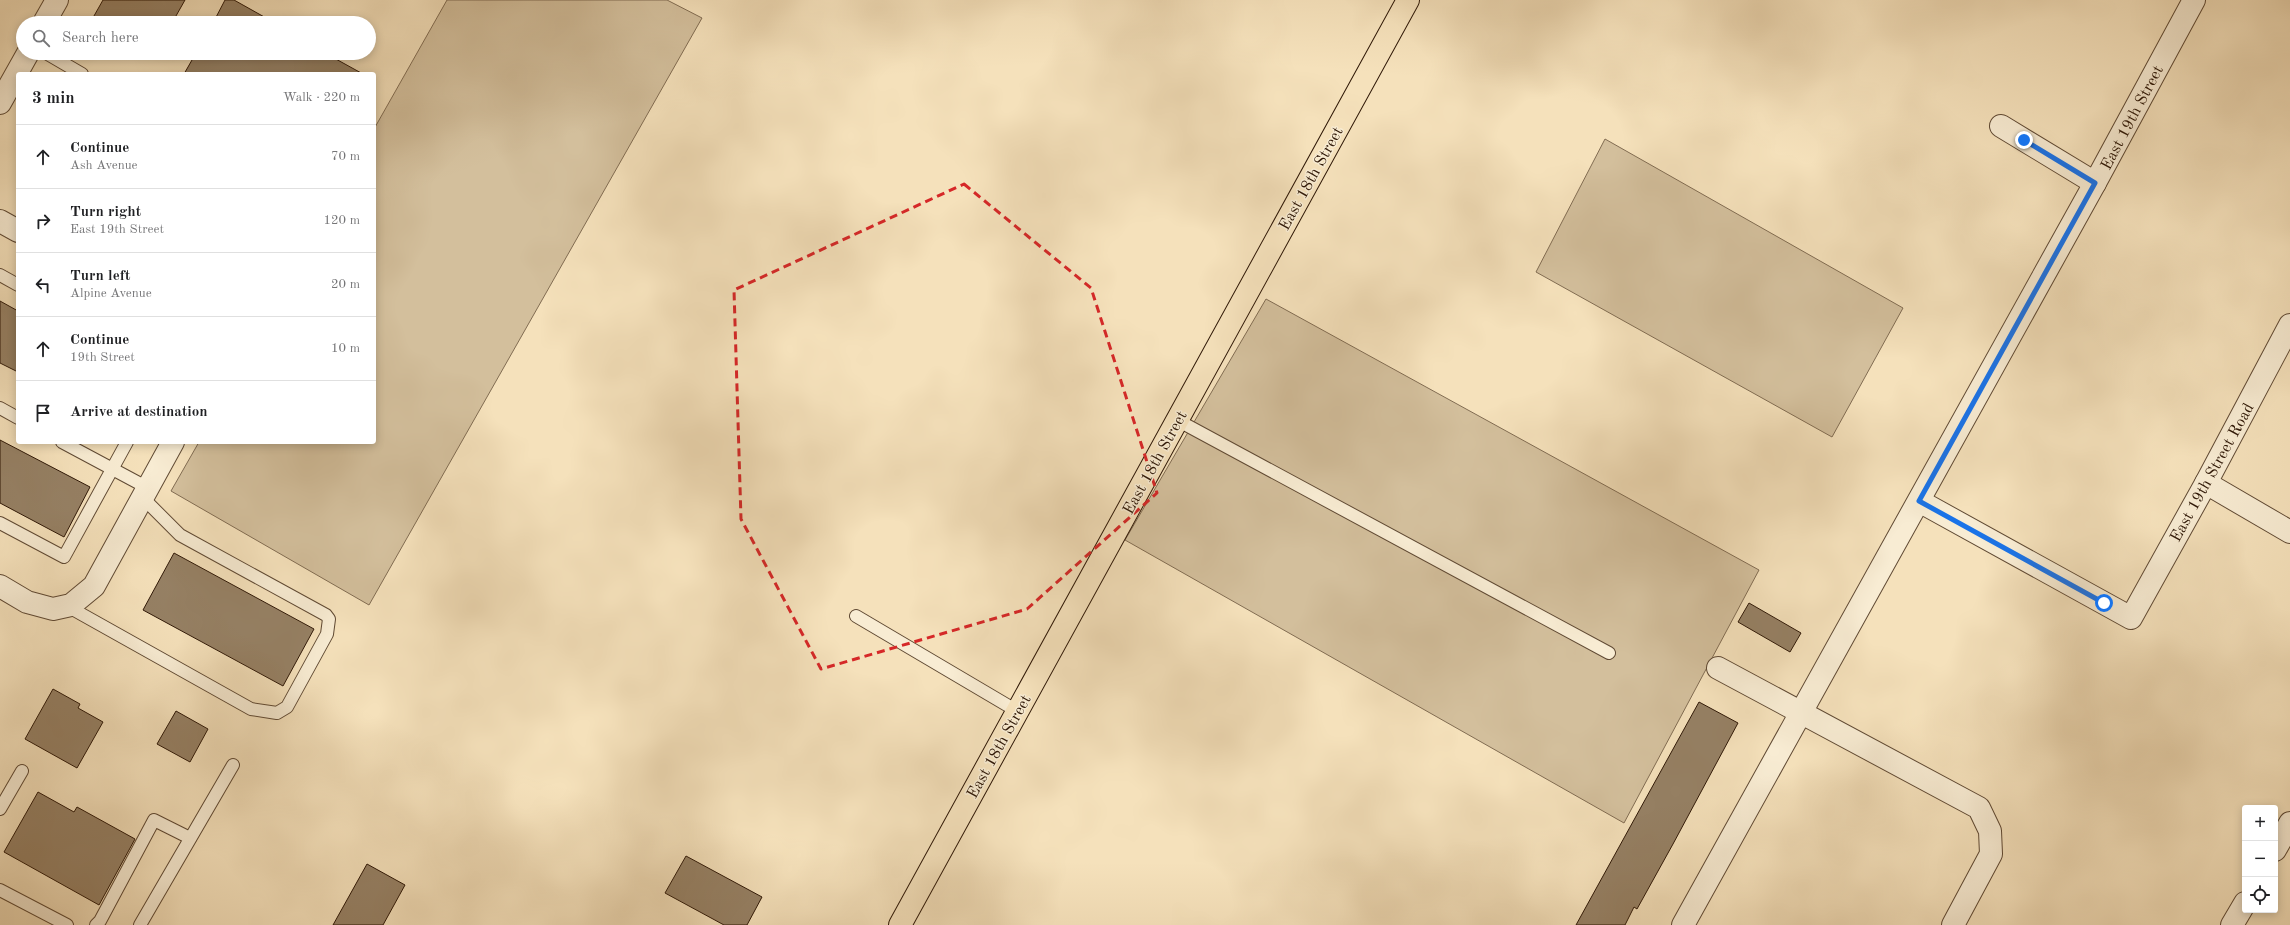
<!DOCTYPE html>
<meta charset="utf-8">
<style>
:root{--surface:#fff;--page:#f2f2f2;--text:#202124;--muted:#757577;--line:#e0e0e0}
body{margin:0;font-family:"Old Standard TT",serif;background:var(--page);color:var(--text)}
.controls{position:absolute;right:12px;bottom:12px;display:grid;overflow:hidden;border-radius:4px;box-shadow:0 2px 10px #0003}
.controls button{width:36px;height:36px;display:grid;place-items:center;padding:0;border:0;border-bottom:1px solid var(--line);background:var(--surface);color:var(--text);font:20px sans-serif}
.stop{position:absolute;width:12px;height:12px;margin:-9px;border:3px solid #1a73e8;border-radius:50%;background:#fff}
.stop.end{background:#1a73e8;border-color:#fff;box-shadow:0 1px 4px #0008}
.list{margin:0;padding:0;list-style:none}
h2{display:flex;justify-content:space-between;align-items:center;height:52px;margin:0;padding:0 16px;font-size:17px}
h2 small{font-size:13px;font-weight:400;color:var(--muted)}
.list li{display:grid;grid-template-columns:26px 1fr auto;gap:12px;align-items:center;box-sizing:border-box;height:64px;padding:0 16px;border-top:1px solid var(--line)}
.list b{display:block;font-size:15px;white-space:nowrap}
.list p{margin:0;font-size:13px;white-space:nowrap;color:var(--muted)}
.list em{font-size:13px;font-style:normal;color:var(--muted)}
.icon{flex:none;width:22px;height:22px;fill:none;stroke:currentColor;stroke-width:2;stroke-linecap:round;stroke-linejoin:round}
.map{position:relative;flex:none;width:2290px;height:925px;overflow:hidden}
.search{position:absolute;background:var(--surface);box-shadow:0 2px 10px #0003;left:16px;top:16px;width:360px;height:44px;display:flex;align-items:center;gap:10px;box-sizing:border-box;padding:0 14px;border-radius:22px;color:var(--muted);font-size:15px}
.panel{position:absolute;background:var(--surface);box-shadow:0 2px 10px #0003;left:16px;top:72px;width:360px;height:372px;border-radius:4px}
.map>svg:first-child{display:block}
.green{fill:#d3bf9c;stroke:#816c52}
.building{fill:#968165;stroke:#2f1807}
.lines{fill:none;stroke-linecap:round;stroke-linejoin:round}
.service-casing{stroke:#604a34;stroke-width:14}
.minor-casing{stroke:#604a34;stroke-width:24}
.tertiary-casing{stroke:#604a34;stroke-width:24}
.primary-casing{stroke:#2f1807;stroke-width:24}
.service{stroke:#f8ecd3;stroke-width:12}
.minor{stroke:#f8ecd3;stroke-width:22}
.tertiary{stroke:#f8ecd3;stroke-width:22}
.primary{stroke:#f5e1bb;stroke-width:22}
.route{stroke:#1a73e8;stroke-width:5}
.marked{fill:none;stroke:#d62828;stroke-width:3;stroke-dasharray:8 5;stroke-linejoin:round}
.labels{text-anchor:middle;stroke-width:3;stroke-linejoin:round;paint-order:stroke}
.street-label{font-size:16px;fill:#2f1807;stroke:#f8ecd3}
</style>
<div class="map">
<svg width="2290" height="925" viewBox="0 0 2290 925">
<rect width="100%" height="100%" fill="#f5e1bb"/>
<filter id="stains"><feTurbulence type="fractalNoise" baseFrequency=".005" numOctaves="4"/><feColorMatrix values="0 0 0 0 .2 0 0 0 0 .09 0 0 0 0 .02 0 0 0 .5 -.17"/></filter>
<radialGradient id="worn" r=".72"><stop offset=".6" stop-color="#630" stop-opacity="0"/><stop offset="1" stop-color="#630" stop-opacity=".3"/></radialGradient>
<!-- green -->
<g class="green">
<polygon points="447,0 667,0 702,18 369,605 171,491 199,442 374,442 374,129"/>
<polygon points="1605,139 1903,308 1832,437 1536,272"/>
<polygon points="1266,299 1759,570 1624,823 1125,540"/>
</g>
<!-- building -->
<g class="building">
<polygon points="103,0 185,0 172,23 90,23"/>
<polygon points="225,0 234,0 275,23 213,23"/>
<polygon points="196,53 325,53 363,74 184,74"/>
<polygon points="0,301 18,311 18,372 0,363"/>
<polygon points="0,440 90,487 64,537 0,503"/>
<polygon points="174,553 314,629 283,686 143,610"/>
<polygon points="1749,603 1801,633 1790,652 1738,622"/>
<polygon points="53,689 80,704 78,708 103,722 77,768 25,739"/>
<polygon points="1699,702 1738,723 1673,844 1637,909 1634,907 1625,925 1576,925"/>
<polygon points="176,711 208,729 190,762 157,744"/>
<polygon points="38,792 74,812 77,807 135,839 99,905 4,852"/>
<polygon points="686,856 762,897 747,925 724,925 665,893"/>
<polygon points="367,864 405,885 383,925 333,925"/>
</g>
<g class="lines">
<defs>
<g id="service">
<polyline points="46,53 82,74"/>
<polyline points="0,275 18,285"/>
<polyline points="0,408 18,418"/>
<polyline points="1177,420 1609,653"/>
<polyline points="62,442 148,488"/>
<polyline points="0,523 64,557 127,442"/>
<polyline points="67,606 251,709 277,713 287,707 327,634 329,619 326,615 180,535 143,498"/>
<polyline points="856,616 1017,711"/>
<polyline points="0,809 22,771"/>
<polyline points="0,890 67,925"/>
<polyline points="96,925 100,921 154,820 190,838"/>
<polyline points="140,925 233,765"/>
</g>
<g id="minor">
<polyline points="2001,126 2095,183"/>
<polyline points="0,221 18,231"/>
<polyline points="2206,483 2290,532"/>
<polyline points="1919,501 2131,618 2206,483 2290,325"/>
<polyline points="0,586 27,602 53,609 71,605 94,586 173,442"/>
<polyline points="1718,668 1979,808 1990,831 1991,854 1953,925"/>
<polyline points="1683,925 2095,183 2194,0"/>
</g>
<g id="tertiary">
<polyline points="44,23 57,0"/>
<polyline points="0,103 28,53"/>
<polyline points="2275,850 2290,823"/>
<polyline points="2232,925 2245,903"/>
</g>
<polyline id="primary" points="900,925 1408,0"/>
</defs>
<!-- service casing -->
<use href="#service" class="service-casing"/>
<!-- minor casing -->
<use href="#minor" class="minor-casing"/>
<!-- tertiary casing -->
<use href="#tertiary" class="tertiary-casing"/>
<!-- primary casing -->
<use href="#primary" class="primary-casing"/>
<!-- service -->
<use href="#service" class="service"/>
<!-- minor -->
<use href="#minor" class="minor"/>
<!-- tertiary -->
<use href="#tertiary" class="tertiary"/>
<!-- primary -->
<use href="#primary" class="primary"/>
</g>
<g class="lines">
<!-- route -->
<polyline class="route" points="2024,140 2095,183 1919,501 2104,603"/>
</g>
<!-- marked area -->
<path class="marked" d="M964 184 1091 288 1157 493 1027 609 821 669 741 519 734 290Z"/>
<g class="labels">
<!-- street labels -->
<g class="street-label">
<text transform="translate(2131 117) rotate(-62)" y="6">East 19th Street</text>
<text transform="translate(1310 178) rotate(-61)" y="6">East 18th Street</text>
<text transform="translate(1154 462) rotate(-61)" y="6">East 18th Street</text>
<text transform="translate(2211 472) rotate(-61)" y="6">East 19th Street Road</text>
<text transform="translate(998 746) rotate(-61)" y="6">East 18th Street</text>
</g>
</g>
<rect width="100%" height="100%" filter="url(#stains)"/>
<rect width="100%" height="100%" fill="url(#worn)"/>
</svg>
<div class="controls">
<button>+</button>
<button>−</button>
<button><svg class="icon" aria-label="locate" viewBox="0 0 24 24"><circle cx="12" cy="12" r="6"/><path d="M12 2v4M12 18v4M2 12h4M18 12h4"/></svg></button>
</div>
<div class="stop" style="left:2104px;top:603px"></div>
<div class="stop end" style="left:2024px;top:140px"></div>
<div class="search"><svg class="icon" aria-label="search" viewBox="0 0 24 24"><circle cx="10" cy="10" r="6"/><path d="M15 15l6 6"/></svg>Search here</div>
<section class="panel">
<h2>3 min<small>Walk · 220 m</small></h2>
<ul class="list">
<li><svg class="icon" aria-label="ahead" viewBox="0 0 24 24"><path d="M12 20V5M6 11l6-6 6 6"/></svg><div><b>Continue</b><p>Ash Avenue</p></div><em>70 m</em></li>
<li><svg class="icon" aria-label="right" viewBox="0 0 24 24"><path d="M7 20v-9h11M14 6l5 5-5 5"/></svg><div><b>Turn right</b><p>East 19th Street</p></div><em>120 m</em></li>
<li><svg class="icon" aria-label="left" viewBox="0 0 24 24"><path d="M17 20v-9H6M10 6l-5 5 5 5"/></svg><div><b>Turn left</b><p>Alpine Avenue</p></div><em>20 m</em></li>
<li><svg class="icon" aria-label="ahead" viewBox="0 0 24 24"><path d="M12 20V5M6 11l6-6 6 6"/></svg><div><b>Continue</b><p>19th Street</p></div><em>10 m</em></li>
<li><svg class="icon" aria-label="arrive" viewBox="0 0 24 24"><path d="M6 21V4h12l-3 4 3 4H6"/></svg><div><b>Arrive at destination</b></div></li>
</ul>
</section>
</div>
